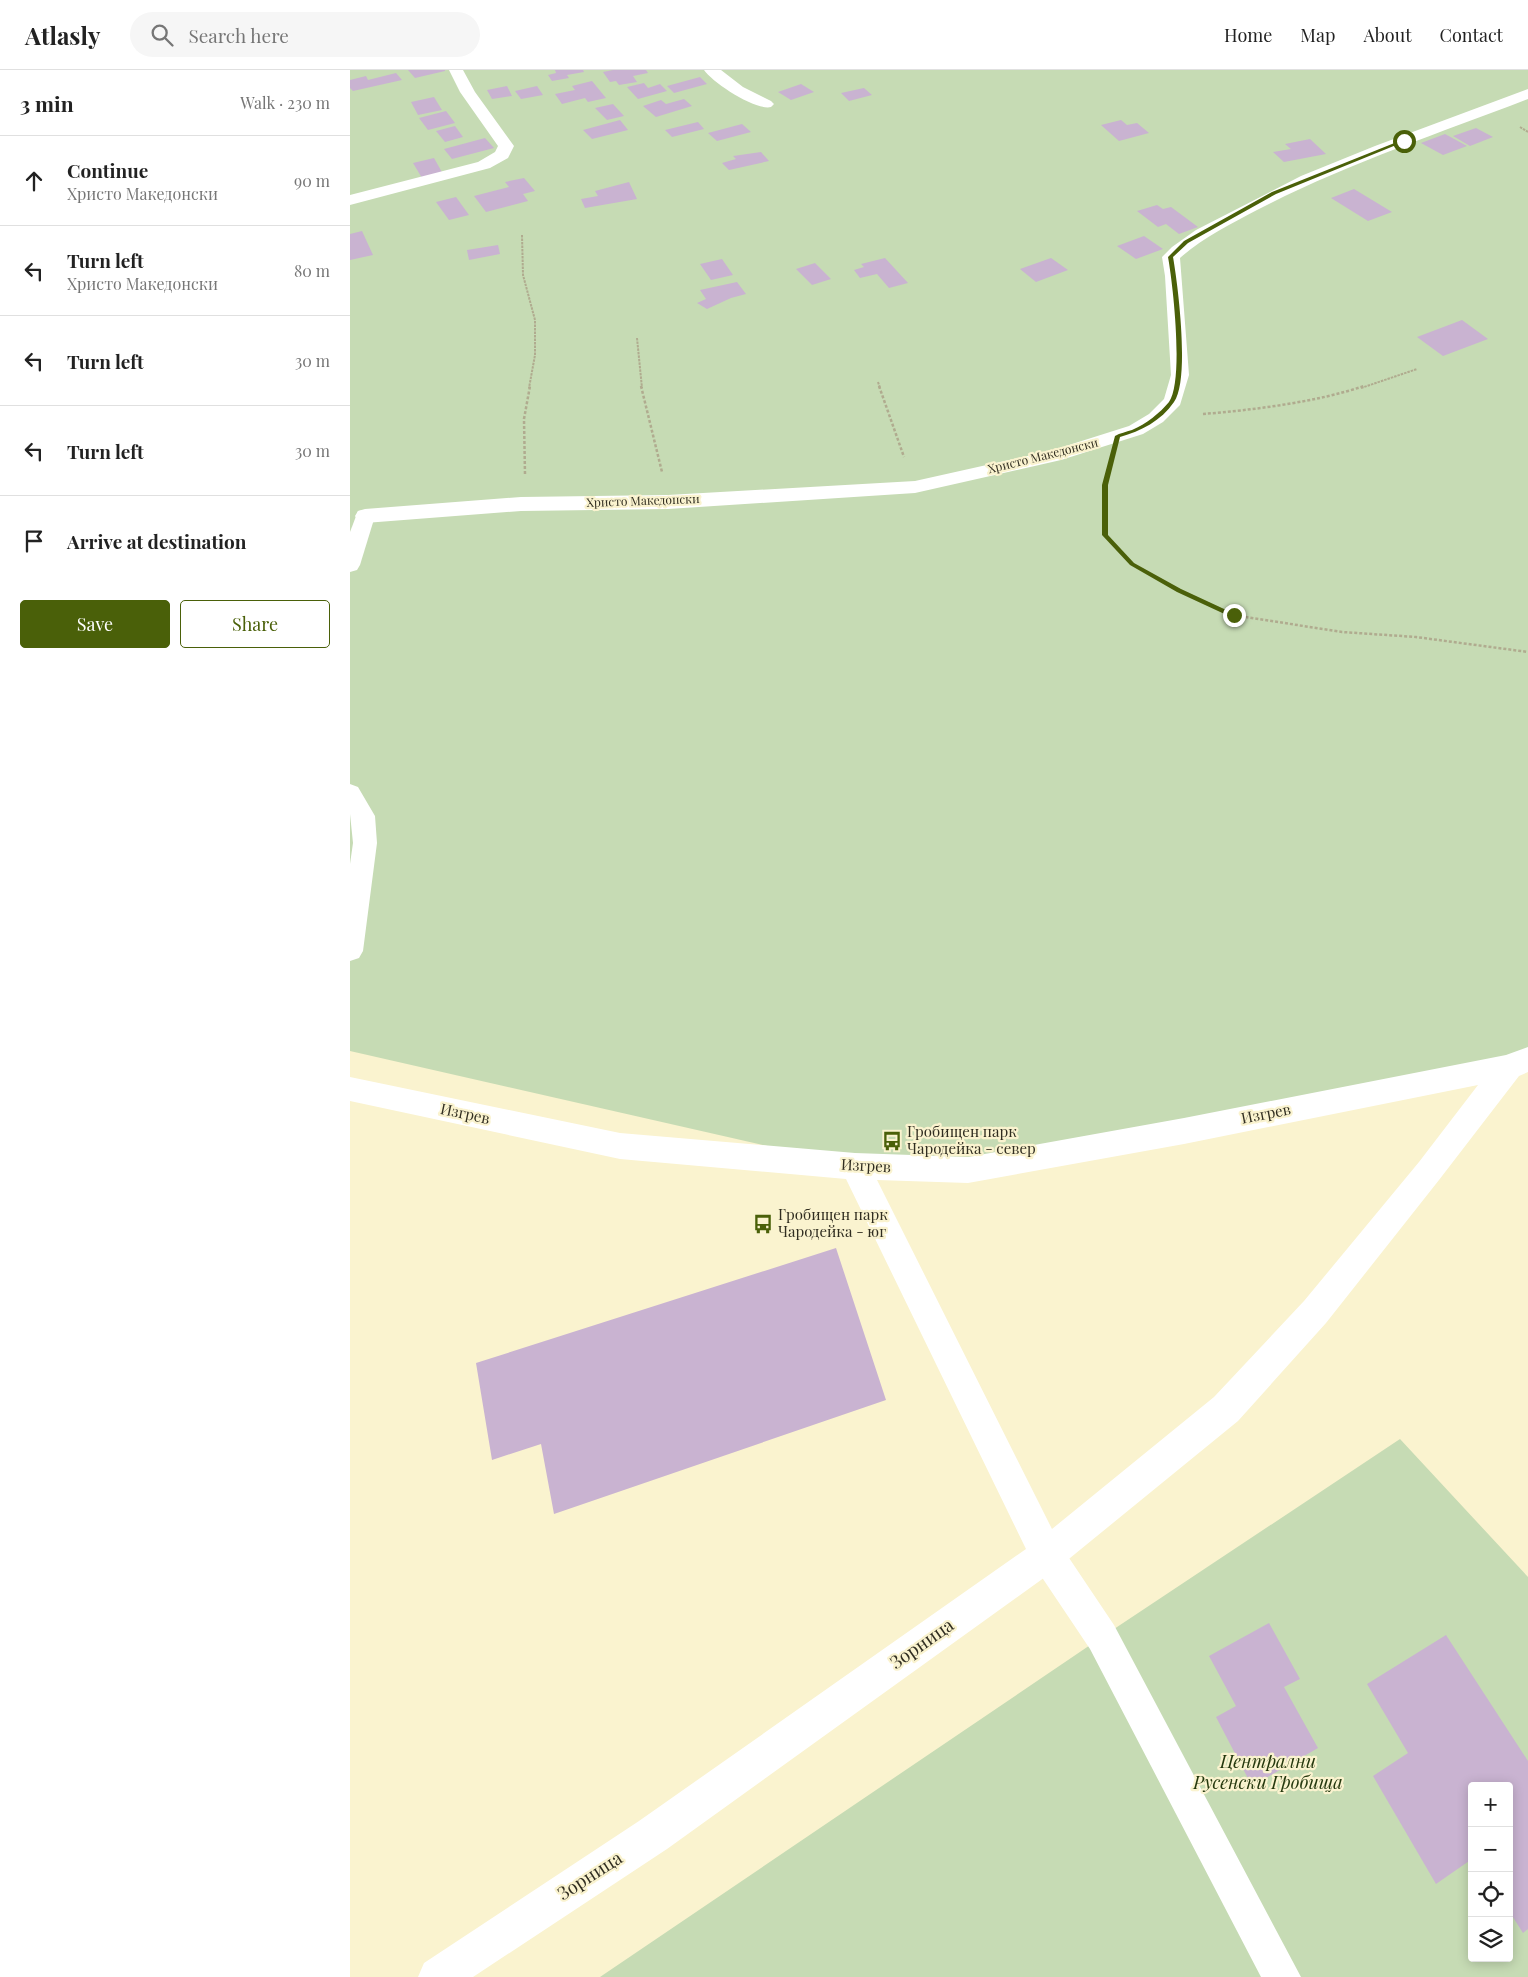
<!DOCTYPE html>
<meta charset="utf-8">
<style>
:root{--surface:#fff;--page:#f6f6f6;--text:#222;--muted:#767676;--line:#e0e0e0;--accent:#4a6009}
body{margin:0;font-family:"Playfair Display",serif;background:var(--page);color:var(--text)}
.controls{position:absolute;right:15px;bottom:15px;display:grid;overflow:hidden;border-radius:5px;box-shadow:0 2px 12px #0003}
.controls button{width:45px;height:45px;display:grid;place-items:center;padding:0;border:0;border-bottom:1px solid var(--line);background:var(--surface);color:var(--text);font:25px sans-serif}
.stop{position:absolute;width:15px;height:15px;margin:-11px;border:4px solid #4a6009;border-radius:50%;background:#fff}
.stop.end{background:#4a6009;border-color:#fff;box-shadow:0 1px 5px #0008}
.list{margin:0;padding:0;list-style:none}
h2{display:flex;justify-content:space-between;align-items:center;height:65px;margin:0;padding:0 20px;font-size:21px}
h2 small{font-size:16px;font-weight:400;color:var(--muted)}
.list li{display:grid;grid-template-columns:32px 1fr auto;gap:15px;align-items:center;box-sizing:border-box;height:90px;padding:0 20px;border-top:1px solid var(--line)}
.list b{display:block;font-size:19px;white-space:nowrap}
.list p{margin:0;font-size:16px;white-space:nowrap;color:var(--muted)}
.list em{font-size:16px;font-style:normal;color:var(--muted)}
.actions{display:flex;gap:10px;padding:15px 20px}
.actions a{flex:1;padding:11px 0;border:1px solid var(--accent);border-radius:5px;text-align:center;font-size:18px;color:var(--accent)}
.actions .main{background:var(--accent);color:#fff}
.icon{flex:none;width:28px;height:28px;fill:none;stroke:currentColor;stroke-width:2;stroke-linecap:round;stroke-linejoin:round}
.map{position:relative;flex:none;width:1178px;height:1907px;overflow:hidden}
header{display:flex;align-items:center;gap:30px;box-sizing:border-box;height:70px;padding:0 25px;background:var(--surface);border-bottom:1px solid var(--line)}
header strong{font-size:24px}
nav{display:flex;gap:28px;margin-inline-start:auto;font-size:18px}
.search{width:350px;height:45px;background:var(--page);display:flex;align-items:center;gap:12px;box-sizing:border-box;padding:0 18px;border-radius:28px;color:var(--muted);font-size:19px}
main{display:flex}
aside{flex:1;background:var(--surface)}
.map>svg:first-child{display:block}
.green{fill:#c6dbb4;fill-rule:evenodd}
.building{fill:#c9b3d1}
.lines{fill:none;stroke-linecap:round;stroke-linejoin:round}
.path-far1{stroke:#b0ab8f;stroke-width:2;stroke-dasharray:2.5 1;stroke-linecap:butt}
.path{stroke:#b0ab8f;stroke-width:2.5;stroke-dasharray:3 2;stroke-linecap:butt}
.lane{fill:#fff;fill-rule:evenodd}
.street{fill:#fff;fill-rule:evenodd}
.route{fill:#4a6009}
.labels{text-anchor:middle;stroke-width:4.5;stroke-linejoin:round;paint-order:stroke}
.far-street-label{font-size:12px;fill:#302d20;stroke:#faf3cf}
.street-label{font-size:15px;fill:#302d20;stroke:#faf3cf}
.poi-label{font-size:15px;fill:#302d20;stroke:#faf3cf;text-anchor:start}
.near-street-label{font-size:18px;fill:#302d20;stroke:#faf3cf}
.near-park-label{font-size:18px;font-style:italic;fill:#25380e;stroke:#faf3cf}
</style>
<header>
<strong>Atlasly</strong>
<div class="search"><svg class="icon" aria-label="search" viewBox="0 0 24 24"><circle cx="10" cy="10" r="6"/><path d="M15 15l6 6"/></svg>Search here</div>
<nav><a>Home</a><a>Map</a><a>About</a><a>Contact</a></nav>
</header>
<main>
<aside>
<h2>3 min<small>Walk · 230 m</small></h2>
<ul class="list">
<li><svg class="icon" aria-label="ahead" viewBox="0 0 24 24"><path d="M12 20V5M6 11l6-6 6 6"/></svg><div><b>Continue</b><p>Христо Македонски</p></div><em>90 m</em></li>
<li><svg class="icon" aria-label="left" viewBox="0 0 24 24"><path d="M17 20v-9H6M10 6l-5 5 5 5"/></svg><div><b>Turn left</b><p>Христо Македонски</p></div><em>80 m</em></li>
<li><svg class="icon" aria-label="left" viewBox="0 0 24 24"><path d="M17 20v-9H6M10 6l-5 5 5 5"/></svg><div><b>Turn left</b></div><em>30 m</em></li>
<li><svg class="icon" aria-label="left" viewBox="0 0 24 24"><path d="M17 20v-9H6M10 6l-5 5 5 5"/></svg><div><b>Turn left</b></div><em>30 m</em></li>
<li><svg class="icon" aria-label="arrive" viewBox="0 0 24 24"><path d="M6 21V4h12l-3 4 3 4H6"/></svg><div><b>Arrive at destination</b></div></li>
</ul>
<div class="actions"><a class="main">Save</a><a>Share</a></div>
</aside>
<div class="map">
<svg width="1178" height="1907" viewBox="0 0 1178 1907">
<rect width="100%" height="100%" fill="#faf3cf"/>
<!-- green -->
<g class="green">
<polygon points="0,0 1178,0 1178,989 618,1100 505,1096 0,981"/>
<path d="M1050 1369 1178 1507V1907H250L752 1567ZM1122 1716H1159V1888H1122Z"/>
</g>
<!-- building -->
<g class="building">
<polygon points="58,0 95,0 95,1 65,8"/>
<polygon points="205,0 233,0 234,2 217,5 219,8 202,11 198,5 206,3"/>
<polygon points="263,0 296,0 298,3 283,6 287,12 269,15 266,11 260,12 253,2"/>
<polygon points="46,3 52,10 3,21 0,18 0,10 16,6 18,10"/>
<polygon points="350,7 357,14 324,23 317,16"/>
<polygon points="242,11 256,28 238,32 235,28 212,34 205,24 225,20 222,16"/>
<polygon points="294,13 298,18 310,14 317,21 288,29 277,17"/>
<polygon points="451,14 464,22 441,30 428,22"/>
<polygon points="157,16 162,26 142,29 137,20"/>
<polygon points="187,16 193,25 171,29 165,21"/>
<polygon points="514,18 522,25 499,31 491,23"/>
<polygon points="84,27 92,40 68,45 61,32"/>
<polygon points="334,29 342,36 306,47 293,36 311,30 316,34"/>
<polygon points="263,34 274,46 257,50 245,38"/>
<polygon points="96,41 105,53 78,60 69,48"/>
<polygon points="270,50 278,60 242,69 233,60"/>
<polygon points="771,50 777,55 787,53 799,63 769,71 751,55"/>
<polygon points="348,52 354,59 322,67 315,60"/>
<polygon points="392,54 401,62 367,71 358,63"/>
<polygon points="105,56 113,67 95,72 86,61"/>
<polygon points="1126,58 1143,67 1120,76 1103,66"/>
<polygon points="1095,64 1117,76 1093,85 1071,73"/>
<polygon points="135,68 144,78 102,89 94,79"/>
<polygon points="960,69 976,84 934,92 923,82 941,79 935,74"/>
<polygon points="411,82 419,91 379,100 372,93 386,89 383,86"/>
<polygon points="84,88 93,104 72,108 63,93"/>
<polygon points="174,108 185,121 173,124 178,131 136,142 124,126 159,117 155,112"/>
<polygon points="279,112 287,129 235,138 231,129 248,126 245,121"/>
<polygon points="1004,119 1042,142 1018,151 981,128"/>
<polygon points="106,127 119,145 99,150 86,132"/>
<polygon points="807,135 813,139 821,137 848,157 829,164 816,154 808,157 787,141"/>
<polygon points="12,161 23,185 0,190 0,164"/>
<polygon points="794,166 813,179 786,189 767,176"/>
<polygon points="148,175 150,184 119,190 117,180"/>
<polygon points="535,188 558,213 539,218 527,204 510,208 504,200 514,197 511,194"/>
<polygon points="701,188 718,200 686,212 670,199"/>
<polygon points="372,189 383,205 361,210 350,194"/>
<polygon points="465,193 481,209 462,215 446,199"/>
<polygon points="387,212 396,224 381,228 357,239 347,233 356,229 350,220"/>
<polygon points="1112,250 1138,269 1093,286 1067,267"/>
<polygon points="486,1178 536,1330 204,1444 191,1374 142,1390 126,1293"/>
<polygon points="919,1553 950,1609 934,1617 968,1678 902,1716 866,1647 886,1636 859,1586"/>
<polygon points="1096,1565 1178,1691 1178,1859 1173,1863 1159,1841 1159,1716 1122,1716 1122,1789 1086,1814 1023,1706 1058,1683 1017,1614"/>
</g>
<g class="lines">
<!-- path-far1 -->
<g class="path-far1">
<polyline points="1170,57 1178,62"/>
<polyline points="172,165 173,205 185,250 185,285 179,318"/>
<polyline points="287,268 292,318"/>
<polyline points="528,312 530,318"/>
<polyline points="1011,318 1067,299"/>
</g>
<!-- path -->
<g class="path">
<polyline points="291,316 312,402"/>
<polyline points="529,316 554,387"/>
<path d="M853 344C903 340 967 332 1014 316"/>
<polyline points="759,401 755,415 755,465 782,494 829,520 883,545 992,562 1066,567 1178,582"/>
<polyline points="175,404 174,349 180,316"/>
</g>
<!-- lane -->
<g class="lane">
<polygon points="15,440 22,441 25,446 10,495 7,500 0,502 0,462 8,441"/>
<polygon points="0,714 8,717 25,746 27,773 13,881 9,888 0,891 0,794 3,773 0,744"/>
<polygon points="697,1469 709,1473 764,1555 951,1907 911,1907 740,1579 685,1497 681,1485 685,1473"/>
</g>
<!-- street -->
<g class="street">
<polygon points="99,0 113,0 125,22 164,76 158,88 140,98 0,135 0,125 128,92 145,82 148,76 110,22"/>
<path d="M354 0H371L393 17 421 31 424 34 421 37C406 41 363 13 354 0Z"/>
<path d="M1178 19V29C1087 64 994 95 907 140 881 154 852 168 830 188L839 305 830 335 813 352 793 364 711 390 565 423 318 439 171 441 15 453 8 451 5 446 8 441 15 439 171 427 318 425 565 411 700 381 779 356 799 344 814 329 821 305 815 206 812 187 822 177 846 160 951 106 1025 76Z"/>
<path d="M1178 977V1002L1169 1006 1089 1110 976 1253 888 1351 709 1497 317 1779 123 1907H68L74 1893 289 1751 676 1479 496 1109 270 1089 0 1031V1007L270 1063 505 1083 618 1087 834 1048 1156 985ZM1128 1015 1069 1092 954 1231 864 1327 702 1459 527 1110 618 1113 834 1074Z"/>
</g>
</g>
<!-- route -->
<path class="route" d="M1052 70 1056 71 926 124 838 173 823 187C828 215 840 310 824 332 811 351 791 361 770 367L758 415V465L784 493 831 519 887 545 881 547 827 522 780 495 752 465V415L765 366C770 363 776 362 782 360 796 354 810 343 819 332 834 311 823 214 818 187L834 171 922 122Z"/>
<!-- icons -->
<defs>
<symbol id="bus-bare" viewBox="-9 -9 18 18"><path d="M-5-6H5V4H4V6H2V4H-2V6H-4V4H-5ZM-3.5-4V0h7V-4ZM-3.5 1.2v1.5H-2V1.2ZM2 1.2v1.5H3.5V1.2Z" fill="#4a6009" stroke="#faf3cf" stroke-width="2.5" paint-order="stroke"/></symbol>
</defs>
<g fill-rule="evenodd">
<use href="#bus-bare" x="528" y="1057" width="28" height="28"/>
<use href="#bus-bare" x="399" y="1140" width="28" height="28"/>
</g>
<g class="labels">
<!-- far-street labels -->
<g class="far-street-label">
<text transform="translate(693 386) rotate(-14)" y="4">Христо Македонски</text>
<text transform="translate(293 431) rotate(-2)" y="4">Христо Македонски</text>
</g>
<!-- street labels -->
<g class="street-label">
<text transform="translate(115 1044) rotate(12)" y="5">Изгрев</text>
<text transform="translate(916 1044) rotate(-11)" y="5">Изгрев</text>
<text transform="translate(516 1096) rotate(3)" y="5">Изгрев</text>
</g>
<!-- poi labels -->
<g class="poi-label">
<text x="557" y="1067">Гробищен парк<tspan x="557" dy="17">Чародейка - север</tspan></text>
<text x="428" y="1150">Гробищен парк<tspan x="428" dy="17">Чародейка - юг</tspan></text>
</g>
<!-- near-street labels -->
<g class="near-street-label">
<text transform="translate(572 1574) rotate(-35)" y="6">Зорница</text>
<text transform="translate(240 1806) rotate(-33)" y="6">Зорница</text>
</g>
<!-- near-park labels -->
<g class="near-park-label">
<text x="918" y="1698">Централни<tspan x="918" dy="21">Русенски Гробища</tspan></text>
</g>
</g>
</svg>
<div class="controls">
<button>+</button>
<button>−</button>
<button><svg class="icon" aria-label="locate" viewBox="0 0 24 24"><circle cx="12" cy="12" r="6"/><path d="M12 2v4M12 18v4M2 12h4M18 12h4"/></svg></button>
<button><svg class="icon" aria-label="layers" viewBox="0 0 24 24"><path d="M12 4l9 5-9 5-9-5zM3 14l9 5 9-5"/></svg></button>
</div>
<div class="stop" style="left:1054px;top:71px"></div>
<div class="stop end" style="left:884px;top:545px"></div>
</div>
</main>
